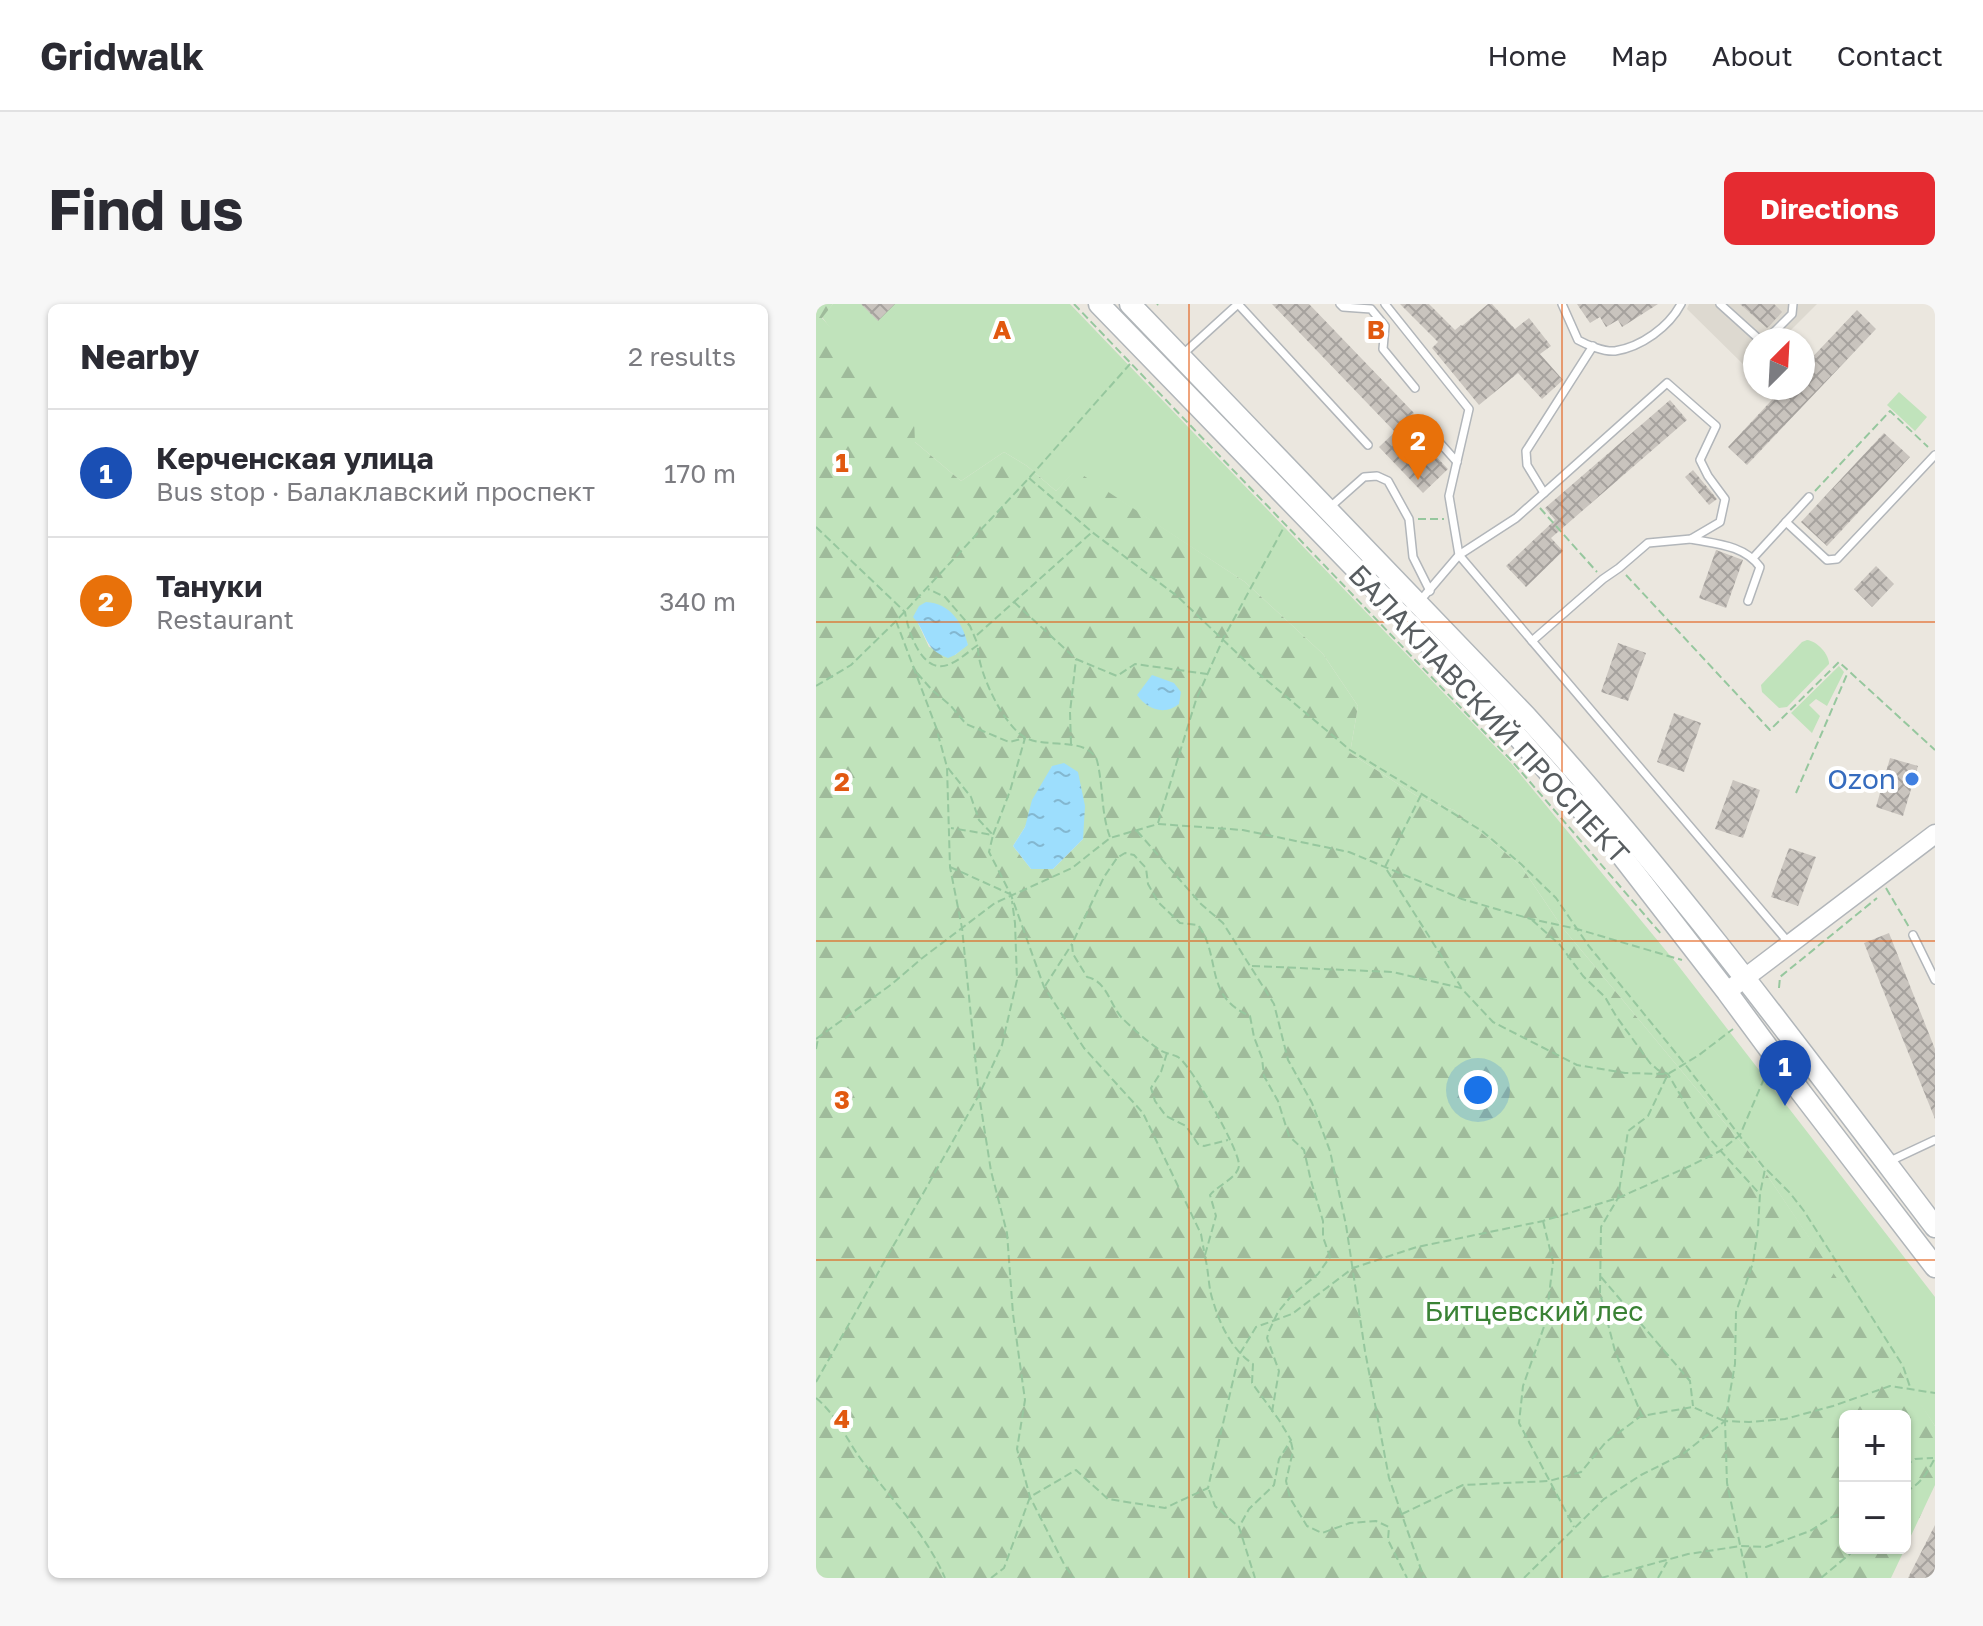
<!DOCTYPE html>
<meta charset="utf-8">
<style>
:root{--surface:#fff;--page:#f7f7f7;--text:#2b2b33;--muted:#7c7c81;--line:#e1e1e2;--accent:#e52b31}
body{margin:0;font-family:"Golos Text",sans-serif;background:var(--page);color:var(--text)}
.controls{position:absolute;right:24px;bottom:24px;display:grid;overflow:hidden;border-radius:12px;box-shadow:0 2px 6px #0004}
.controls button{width:72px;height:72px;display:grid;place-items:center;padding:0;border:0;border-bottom:2px solid var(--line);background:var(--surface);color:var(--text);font:40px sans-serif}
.compass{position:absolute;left:927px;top:24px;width:72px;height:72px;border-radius:50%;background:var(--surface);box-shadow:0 2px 6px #0004;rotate:24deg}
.you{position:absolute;left:662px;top:786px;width:28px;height:28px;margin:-20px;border:6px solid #fff;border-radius:50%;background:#1a73e8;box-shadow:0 0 0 12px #1a73e833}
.badge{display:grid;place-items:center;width:52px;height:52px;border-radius:50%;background:var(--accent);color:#fff;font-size:26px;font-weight:700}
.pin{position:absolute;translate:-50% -66px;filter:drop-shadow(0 2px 4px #0008)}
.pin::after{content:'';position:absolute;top:42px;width:28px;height:24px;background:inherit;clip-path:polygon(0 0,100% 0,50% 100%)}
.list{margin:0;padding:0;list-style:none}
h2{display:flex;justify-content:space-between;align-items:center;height:104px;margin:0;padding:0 32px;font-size:34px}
h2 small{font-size:26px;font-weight:400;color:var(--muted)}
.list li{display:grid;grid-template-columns:52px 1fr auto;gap:24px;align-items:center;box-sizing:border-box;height:128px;padding:0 32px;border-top:2px solid var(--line)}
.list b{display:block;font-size:30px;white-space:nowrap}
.list p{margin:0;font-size:26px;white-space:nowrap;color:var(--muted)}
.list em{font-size:26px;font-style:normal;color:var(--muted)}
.map{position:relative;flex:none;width:1119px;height:1274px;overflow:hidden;border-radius:12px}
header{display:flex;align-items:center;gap:48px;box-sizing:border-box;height:112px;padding:0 40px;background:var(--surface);border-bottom:2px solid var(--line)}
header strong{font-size:38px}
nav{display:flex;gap:44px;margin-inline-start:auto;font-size:28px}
.intro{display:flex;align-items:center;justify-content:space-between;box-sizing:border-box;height:192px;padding:0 48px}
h1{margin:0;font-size:56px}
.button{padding:20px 36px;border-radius:12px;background:var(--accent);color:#fff;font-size:28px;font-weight:700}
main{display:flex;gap:48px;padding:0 48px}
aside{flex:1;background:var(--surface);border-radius:12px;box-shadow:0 2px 6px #0004}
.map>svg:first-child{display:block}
.education{fill:#ddd9d0}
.green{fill:#c0e3bb}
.forest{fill:url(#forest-firs);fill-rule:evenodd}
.water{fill:url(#water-ripples)}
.building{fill:url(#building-cross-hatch)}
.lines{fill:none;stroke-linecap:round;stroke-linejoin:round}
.service-casing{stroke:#b2b6ba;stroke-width:10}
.tertiary-casing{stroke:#b2b6ba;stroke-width:21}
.secondary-casing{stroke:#b1b6ba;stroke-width:23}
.path{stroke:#96c79e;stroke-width:2;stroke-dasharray:8 4;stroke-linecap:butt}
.service{stroke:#fff;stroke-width:7}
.tertiary{stroke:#fff;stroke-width:18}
.secondary{stroke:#fff;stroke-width:20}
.grid{fill:none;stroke:#e15910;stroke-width:2;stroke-opacity:0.55}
.shop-dot{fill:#3f7fe0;stroke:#fff;stroke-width:3}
.labels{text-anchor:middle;stroke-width:8;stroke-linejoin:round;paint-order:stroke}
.street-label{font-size:28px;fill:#585d60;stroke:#fff}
.shop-label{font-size:28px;fill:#366cbe;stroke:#fff;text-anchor:end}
.park-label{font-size:28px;fill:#3a8235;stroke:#fff}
.grid-label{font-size:26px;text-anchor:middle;font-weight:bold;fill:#e15910;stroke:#fff;stroke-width:8;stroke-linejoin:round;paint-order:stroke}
</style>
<header>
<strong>Gridwalk</strong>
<nav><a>Home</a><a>Map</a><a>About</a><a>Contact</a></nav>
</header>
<div class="intro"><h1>Find us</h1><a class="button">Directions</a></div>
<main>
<aside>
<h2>Nearby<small>2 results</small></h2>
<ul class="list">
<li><span class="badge" style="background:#1a4fb4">1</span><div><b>Керченская улица</b><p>Bus stop · Балаклавский проспект</p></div><em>170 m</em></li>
<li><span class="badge" style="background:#e8710a">2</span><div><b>Тануки</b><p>Restaurant</p></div><em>340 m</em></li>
</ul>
</aside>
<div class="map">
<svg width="1119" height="1274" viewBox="0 0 1119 1274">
<defs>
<pattern id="forest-firs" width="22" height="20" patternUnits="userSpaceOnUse" patternTransform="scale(2)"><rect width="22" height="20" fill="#c0e3bb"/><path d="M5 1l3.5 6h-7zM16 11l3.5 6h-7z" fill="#9fbb9b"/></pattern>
<pattern id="water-ripples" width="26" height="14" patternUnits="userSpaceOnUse" patternTransform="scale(2)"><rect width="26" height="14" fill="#9ddefd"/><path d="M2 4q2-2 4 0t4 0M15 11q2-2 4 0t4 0" fill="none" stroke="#83b7d0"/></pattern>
<pattern id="building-cross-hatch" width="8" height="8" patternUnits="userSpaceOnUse" patternTransform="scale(2)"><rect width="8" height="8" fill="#c9c4be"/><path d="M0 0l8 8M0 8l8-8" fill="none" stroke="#a6a29e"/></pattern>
</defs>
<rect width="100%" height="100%" fill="#ebe7df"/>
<!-- education -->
<polygon class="education" points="873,0 1001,0 965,36 939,36 939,63 934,67 871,5"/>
<!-- green -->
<g class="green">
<polygon points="17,0 254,0 695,459 861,660 1119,993 1119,1122 947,865 746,623 705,562 638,506 604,494 534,449 542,402 507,350 429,278 259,167 240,187 211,162 188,148 145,177 99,138 6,13"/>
<polygon points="1083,88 1111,113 1099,127 1071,101"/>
<path d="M991 336C1001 337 1013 350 1013 360L971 403 963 404 946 388 945 381 986 338Z"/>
<polygon points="1023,362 1028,368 1011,402 1000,395 993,401 1004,412 996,429 975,409"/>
</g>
<!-- forest -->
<path class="forest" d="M0 0H17L6 14 98 115 99 138 145 177 188 148 211 162 240 187 259 166 429 278 507 350 542 402 534 449 604 494 638 506 705 562 746 623 947 865 1095 1084 1119 1122V1181L1075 1274H0ZM101 317 152 340 139 351 113 343ZM236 462 267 535 237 565H215L197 542 209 523ZM1029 1112H1089V1244H1029Z"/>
<!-- water -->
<g class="water">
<path d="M110 298C134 299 147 319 152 341L139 351 132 354C107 345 112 330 97 313L103 302Z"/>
<path d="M336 371 358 379 365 388 363 400C348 412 331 405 321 391Z"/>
<polygon points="248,459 262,468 269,502 267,535 237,565 215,565 197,542 209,523 216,496 236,462"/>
</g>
<!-- building -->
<g class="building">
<polygon points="45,0 79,0 62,17"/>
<polygon points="456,0 493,0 598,109 588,119 632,165 607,189 563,143 579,128"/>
<polygon points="584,0 613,0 639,26 645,21 646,22 672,0 676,0 699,25 713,14 735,42 724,50 747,76 726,95 702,69 663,101 616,44 622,38"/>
<polygon points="761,0 842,0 806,23 802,16 790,23 784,13 774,19"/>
<polygon points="924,0 958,0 966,8 951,24"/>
<polygon points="1041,6 1060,25 931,161 912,143 967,84 987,84 987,63"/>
<polygon points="854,96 871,116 735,234 747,247 710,283 690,262 739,216 729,204"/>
<polygon points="1068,129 1094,153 1011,242 985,218"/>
<polygon points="877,166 901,195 893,201 869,173"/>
<polygon points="900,246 927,256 910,304 883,294"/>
<polygon points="1060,262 1078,280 1056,303 1038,285"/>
<polygon points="802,339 830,349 812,397 785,388"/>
<polygon points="858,409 885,419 868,468 841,458"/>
<polygon points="1074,454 1102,462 1087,512 1060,503"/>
<polygon points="917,476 944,486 927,534 899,525"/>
<polygon points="973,544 1000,553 982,602 955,593"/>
<polygon points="1073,629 1119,745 1119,815 1048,639"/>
<polygon points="1119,1221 1119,1267 1115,1274 1092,1274"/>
</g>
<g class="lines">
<defs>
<g id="service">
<polyline points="422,0 552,141"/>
<polyline points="524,0 527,3 555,5 569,22 567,45 599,84"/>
<polyline points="569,0 653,105 633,192 643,251 973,639"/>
<path d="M746 0 762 36C771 41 788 48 799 47 825 43 853 23 865 0"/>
<polyline points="904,0 944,36"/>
<polyline points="950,36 976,10 977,0"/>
<polyline points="367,50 422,0"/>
<polyline points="616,130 641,158"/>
<polyline points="728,189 711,161 710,147 777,42"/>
<polyline points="513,204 548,173 561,172 572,177 593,215 597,253 614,287"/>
<polyline points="970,218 1011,256 1021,255 1119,151"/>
<path d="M875 235C900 240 928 241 944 263L932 297"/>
<polyline points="937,254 993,193"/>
<polyline points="603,298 643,251 700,214 851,79 900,122 884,156 892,172 909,195 904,218 875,235 832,239 803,264 787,275 716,337"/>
<polyline points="1097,631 1119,676"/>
<polyline points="1072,858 1119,836"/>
</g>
<polyline id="tertiary" points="917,683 1119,530"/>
<g id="secondary">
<polyline points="283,0 695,425 805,551 911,688 984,787 1119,963"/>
<path d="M314 0 710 412C857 574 987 749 1119 923"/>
</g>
</defs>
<!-- service casing -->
<use href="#service" class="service-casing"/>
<!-- tertiary casing -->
<use href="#tertiary" class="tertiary-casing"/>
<!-- secondary casing -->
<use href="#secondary" class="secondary-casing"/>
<!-- path -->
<g class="path">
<polyline points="258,0 695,456 846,631"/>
<polyline points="341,1 342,0"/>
<polyline points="213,174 276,228 361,292 442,369 534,446 666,527 705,560 740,594 772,641 868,759 949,865 944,890 942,924 937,959 920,1008 919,1060 909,1117 911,1179 931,1274"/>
<polyline points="999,187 1074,107 1112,143"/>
<polyline points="724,204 781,268"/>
<polyline points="602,215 628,215"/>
<path d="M0 223 89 308C92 328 107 373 134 360 144 356 153 347 162 341L154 322 129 293 112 285"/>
<polyline points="810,271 954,426 1023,358 1119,446"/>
<polyline points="198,298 260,355 301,372 319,360 391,370"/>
<polyline points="80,317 120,423 131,463 134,563 146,624 163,791 175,867 191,929 197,1010 209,1096 201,1145 214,1193 249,1262 258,1274"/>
<polyline points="161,331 275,229"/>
<path d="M162 344C162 368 188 423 210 434 229 444 268 433 280 454 282 458 282 462 283 466 287 489 286 512 294 533"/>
<polyline points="101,369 116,386 134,401 150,420 193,438 209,434 194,487 177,531 135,524"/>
<polyline points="0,382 35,361 80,317 213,174 314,60"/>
<polyline points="255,440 254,408 260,355"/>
<polyline points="132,464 155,493 163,516 177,531 173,548 195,591 228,683 268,744 327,809 385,930 388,947"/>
<polyline points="980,489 1032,368"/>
<polyline points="605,491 569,563 645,683"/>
<polyline points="342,519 380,396 407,335 468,223"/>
<polyline points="321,527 385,600 407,619 458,700 472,756 496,799 514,847 530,921 549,1047 573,1174 608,1274"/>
<polyline points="134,563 194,590"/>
<polyline points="1070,584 1093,623"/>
<polyline points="716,616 744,641 767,672 789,693 800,712 834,759 842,766 852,770 876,811 893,834 942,888"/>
<polyline points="436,662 577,668 645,684 677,718 761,761 809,769 850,770"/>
<polyline points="229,682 256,640"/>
<polyline points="963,684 964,673 1061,594"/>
<polyline points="0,735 76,680 105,655 179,599 256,564 294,534 342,520 427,526 533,548 646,595 715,615 761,625 866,656"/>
<polyline points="0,745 2,735"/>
<polyline points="351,749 345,768 335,784 339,797 350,812 370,822 382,840 388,842 412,836"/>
<polyline points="951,866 974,889 988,907 1087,1062 1094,1083"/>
<polyline points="727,917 737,958 730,1017 707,1082 703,1119 758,1223"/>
<path d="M389 951 400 912 394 891C401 882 423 873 423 861 423 845 375 761 362 753 356 750 350 750 344 746 333 739 316 724 306 714 294 701 291 677 271 673L257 650 256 640 288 573 301 554 309 549 318 551 330 564 332 580 342 598 364 619 382 621C406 653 387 692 434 712L438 733 446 754 448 772 462 797 473 832 488 846 495 877 507 917V933L514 953 502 970 476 991 462 1008 453 1027 451 1034 463 1067 456 1108"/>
<path d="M389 953C393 968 392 983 397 997 404 1021 416 1046 437 1060L436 1079 463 1116 475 1136 463 1155 458 1181 433 1205 423 1223 439 1274"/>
<polyline points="785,973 874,1077 877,1102"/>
<polyline points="0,1078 163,791 186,741 201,676 199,619 196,597"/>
<path d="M0 1094C21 1111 31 1137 47 1158 76 1196 110 1230 129 1274"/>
<polyline points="908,1117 877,1103 826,1112 799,1047 784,989 785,923 802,894 812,827 832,812 852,770 883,751 917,725"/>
<polyline points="475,1138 477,1147 470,1177 474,1194 491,1222 506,1229 534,1219 560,1217 573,1223 572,1236 591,1274"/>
<polyline points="1089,1162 1099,1155 1117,1154"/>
<polyline points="393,1186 399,1202 423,1223"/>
<path d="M1089 1188C1105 1180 1111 1169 1119 1154"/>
<polyline points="586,1210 647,1181 733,1177 765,1168 790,1138 825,1112"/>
<polyline points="175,1274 188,1264 214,1193 260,1166 292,1195 349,1204 392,1184 423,1051 440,1023 476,1010 537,964 601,943 727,917 802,894 874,862 904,847 924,831 950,770"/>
<polyline points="708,1274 788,1195 825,1171 867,1150 909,1117 933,1118 969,1115 1017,1102 1074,1082 1119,1089"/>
<polyline points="785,1274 872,1250 925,1242 950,1243 994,1227 1016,1213 1029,1208"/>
<polyline points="842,1274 851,1258"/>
<polyline points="1005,1274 1041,1244"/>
</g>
<!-- service -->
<use href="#service" class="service"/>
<!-- tertiary -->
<use href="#tertiary" class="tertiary"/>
<!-- secondary -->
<use href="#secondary" class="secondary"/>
</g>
<!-- grid -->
<path class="grid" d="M373 0V1274M746 0V1274M0 318H1119M0 637H1119M0 956H1119"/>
<!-- markers -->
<circle class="shop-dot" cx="1096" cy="475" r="8"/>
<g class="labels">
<!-- street labels -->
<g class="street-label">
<text transform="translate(673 410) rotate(47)" y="10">БАЛАКЛАВСКИЙ ПРОСПЕКТ</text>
</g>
<!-- shop labels -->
<g class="shop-label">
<text x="1080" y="485">Ozon</text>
</g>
<!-- park labels -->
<g class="park-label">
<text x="718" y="1017">Битцевский лес</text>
</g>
</g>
<g class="grid-label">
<text x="186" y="35">A</text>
<text x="560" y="35">B</text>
<text x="26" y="168">1</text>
<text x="26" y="487">2</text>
<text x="26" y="805">3</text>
<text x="26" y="1124">4</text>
</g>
</svg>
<div class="controls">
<button>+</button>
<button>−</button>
</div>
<svg class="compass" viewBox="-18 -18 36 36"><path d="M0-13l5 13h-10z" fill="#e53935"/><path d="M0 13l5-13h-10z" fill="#7c7c81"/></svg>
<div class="you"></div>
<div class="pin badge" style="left:969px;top:802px;background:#1a4fb4">1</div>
<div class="pin badge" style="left:602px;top:176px;background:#e8710a">2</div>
</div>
</main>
